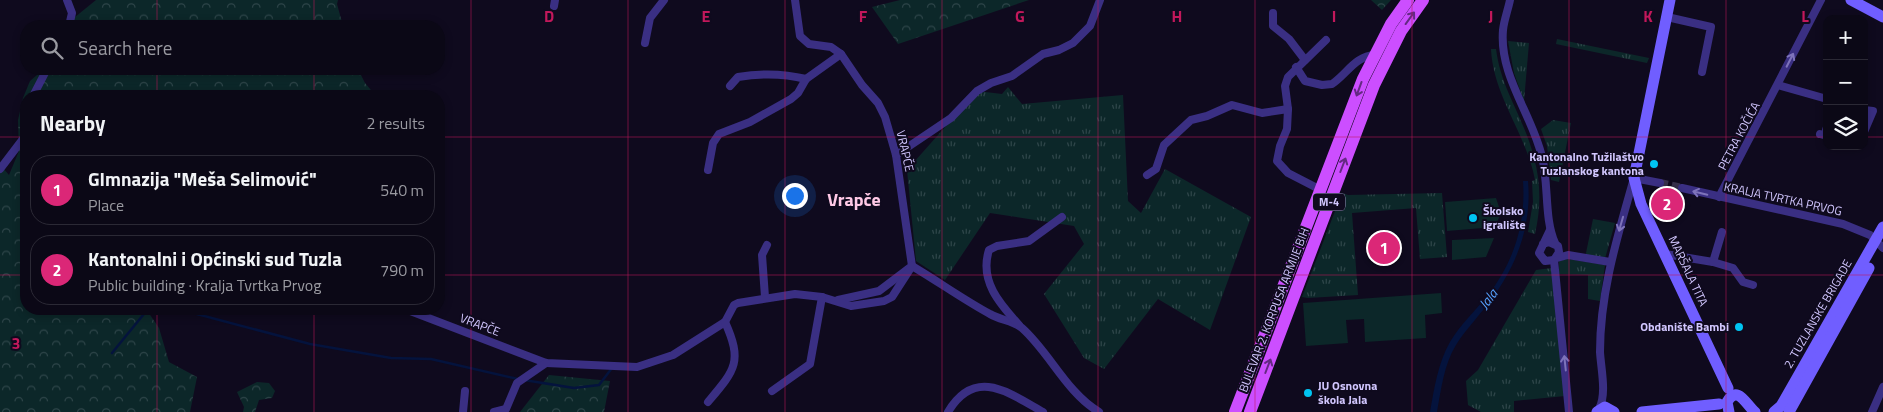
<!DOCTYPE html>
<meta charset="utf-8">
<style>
:root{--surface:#0b0816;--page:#191623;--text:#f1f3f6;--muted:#9a9aa1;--line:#2b2935;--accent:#db2777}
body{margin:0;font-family:"Titillium Web",sans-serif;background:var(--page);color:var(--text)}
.controls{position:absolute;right:15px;top:15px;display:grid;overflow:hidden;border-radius:10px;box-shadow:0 2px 8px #0003}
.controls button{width:45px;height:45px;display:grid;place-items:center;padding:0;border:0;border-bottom:1px solid var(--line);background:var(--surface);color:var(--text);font:25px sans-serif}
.you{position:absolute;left:794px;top:195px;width:18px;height:18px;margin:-12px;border:4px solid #fff;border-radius:50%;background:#1a73e8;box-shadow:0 0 0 8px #1a73e833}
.badge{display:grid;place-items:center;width:32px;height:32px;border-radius:50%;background:var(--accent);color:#fff;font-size:16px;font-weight:700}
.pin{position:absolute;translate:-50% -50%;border:2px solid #fff;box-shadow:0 1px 5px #0006}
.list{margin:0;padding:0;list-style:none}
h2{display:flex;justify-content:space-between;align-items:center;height:65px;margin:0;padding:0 20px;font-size:21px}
h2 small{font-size:16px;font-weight:400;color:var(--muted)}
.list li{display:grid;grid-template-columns:32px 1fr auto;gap:15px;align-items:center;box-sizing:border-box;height:70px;margin:0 10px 10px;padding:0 10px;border:1px solid var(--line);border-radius:20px}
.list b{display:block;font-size:19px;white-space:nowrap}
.list p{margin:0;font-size:16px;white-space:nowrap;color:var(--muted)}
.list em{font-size:16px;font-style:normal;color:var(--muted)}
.icon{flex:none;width:28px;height:28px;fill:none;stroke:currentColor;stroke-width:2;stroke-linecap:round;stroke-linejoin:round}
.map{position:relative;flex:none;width:1883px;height:412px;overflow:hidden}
.search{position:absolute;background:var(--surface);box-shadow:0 2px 8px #0003;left:20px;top:20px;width:425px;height:55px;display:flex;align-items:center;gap:12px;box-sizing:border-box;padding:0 18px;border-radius:20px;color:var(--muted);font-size:19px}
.panel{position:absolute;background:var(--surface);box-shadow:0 2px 8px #0003;left:20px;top:90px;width:425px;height:225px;border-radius:20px}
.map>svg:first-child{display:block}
.grass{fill:url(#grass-tufts)}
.forest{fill:url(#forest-crowns)}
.pitch{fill:#0c2729}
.water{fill:#04133d}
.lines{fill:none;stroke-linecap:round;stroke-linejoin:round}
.stream{stroke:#04133d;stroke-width:2.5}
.street-tunnel{stroke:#36304b;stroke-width:8;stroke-dasharray:8 4;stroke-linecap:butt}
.street{stroke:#3a2f83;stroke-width:8}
.secondary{stroke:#705eff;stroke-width:11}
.primary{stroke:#cc4eff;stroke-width:12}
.oneway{stroke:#642983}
.oneway2{stroke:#7e73bb}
.grid{fill:none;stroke:#c2185b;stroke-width:1;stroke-opacity:0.55}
.poi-dot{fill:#00c4f2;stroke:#0f0a1e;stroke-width:2}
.labels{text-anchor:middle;stroke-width:4;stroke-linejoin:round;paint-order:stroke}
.shield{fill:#0f0a1e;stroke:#988ebc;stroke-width:1}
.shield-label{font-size:11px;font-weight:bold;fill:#d2c7ff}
.street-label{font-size:12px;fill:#d2c7ff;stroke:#0f0a1e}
.poi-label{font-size:12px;font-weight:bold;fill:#d2c7ff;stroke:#0f0a1e;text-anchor:end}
.water-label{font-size:14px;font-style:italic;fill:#55a1ff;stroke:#0f0a1e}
.district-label{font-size:18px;font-weight:bold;fill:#ffc9e6;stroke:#0f0a1e}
.grid-label{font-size:16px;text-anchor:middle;font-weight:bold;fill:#c2185b;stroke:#0f0a1e;stroke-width:4;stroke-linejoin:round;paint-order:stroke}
</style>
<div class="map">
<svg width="1883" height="412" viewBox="0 0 1883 412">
<defs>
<pattern id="grass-tufts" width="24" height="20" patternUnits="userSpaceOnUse" patternTransform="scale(1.25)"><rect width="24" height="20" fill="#0c2729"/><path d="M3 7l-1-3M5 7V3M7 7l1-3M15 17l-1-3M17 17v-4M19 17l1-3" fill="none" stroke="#2e4549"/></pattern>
<pattern id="forest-crowns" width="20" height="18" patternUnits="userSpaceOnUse" patternTransform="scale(1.25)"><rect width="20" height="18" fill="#0c2729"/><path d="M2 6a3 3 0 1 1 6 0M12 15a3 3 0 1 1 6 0" fill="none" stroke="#2e4549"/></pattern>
</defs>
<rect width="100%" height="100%" fill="#0f0a1e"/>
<!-- grass -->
<g class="grass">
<polygon points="1557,39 1649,58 1647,63 1556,44"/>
<polygon points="1508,41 1529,43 1524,101 1514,73"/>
<path d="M1491 49H1496C1501 90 1525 119 1534 158 1541 183 1541 208 1535 234L1528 232 1533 202 1532 181 1535 180C1527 135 1493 96 1491 49Z"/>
<polygon points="1008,87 1022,104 1123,95 1128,201 1141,213 1165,169 1251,217 1210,330 1158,299 1104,369 1084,358 1044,294 1084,244 1074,226 990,213 945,280 916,261 907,170 977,91 1002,94"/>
<polygon points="1553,120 1571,123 1559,182 1551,180 1547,146 1541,129"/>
<polygon points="1342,193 1348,195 1442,193 1447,257 1420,259 1416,208 1352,213 1358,295 1308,298 1302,297"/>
<polygon points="1593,219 1615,223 1604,262 1585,258"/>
<polygon points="1568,259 1605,265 1600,301 1588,299 1588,275 1559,274 1559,261"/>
<polygon points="1552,268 1565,396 1514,401 1514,412 1481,412 1468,405 1466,381 1478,370 1536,270"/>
</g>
<!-- forest -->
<g class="forest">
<polygon points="96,0 338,0 337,4 343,26 64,26"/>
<polygon points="900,0 1029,0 898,44 872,7"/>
<polygon points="1371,0 1391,0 1382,10"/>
<polygon points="44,69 358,69 365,83 376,96 26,96 26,309 146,309 159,328 169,362 197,377 190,412 0,412 0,167 2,167 9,175 19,151 18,120 23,98 30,81"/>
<polygon points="549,375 610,381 604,412 520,412"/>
<polygon points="257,382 269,383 275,391 272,398 259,400 255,412 243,412 244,407 237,392"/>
</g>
<!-- pitch -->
<g class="pitch">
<polygon points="1496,198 1501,213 1495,227 1447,231 1445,202"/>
<polygon points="1494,238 1486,257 1452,260 1452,240"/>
<polygon points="1441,293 1442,313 1425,315 1426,338 1365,342 1364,319 1346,320 1348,343 1306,346 1303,303"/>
</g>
<!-- water -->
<path class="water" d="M1523 181H1528C1532 225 1517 265 1491 300 1480 315 1466 329 1456 345 1444 364 1441 390 1437 412H1430C1434 389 1438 363 1450 342 1460 325 1476 310 1488 295 1514 262 1526 223 1523 181Z"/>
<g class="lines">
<!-- stream -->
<g class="stream">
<polyline points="178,309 310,344 391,358 431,359 518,379"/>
<polyline points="112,353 148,309"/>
<polyline points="524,380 574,388 599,385 612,368"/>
</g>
<!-- street-tunnel -->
<polyline class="street-tunnel" points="1660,183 1682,188"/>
<!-- street -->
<g class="street">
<polyline points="67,0 72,13 69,26"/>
<polyline points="795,0 800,36 809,44 831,47 841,54 862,85 878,103 885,117 896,155 912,266 879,291 838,300"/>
<path d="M1510 0C1508 10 1504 20 1503 30 1499 76 1532 114 1542 157 1549 184 1544 219 1555 243"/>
<polyline points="554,6 555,0"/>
<polyline points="1273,13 1273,26 1289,39 1305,60"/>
<polyline points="1667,17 1711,27 1702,72"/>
<polyline points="645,43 650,18 664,0"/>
<path d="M1296 67 1305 81 1322 85 1332 84C1347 74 1355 56 1375 55"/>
<polyline points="1778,85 1827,99"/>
<path d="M730 86 738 77C762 73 782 73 806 79"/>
<polyline points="33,96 47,69"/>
<polyline points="1288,109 1285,86 1288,77 1326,40"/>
<polyline points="1864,110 1873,111 1864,132"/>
<polyline points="1826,130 1827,127"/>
<polyline points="1820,134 1827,136"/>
<polyline points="896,155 951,118 977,91 991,83 1012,76 1043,54 1059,50 1073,43 1090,26 1100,0"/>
<polyline points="0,169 26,135"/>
<polyline points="708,170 713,143 719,134 750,122 791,99 798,93 806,79 841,54"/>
<polyline points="1147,175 1156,169 1164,145 1191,120 1207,116 1232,105 1262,113 1288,109 1287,129 1280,146 1277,161 1288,173 1321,190"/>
<polyline points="1682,188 1843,224 1870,235 1883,248"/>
<polyline points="1719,197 1821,0"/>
<polyline points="1543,244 1549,242 1558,246 1559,252 1554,260 1545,261 1539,253 1550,230"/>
<polyline points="1665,254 1713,262 1722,232"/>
<polyline points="1557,258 1568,255 1610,262"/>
<polyline points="1554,260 1569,412"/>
<polyline points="1713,262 1733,268 1743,282 1753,285"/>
<polyline points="765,297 762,255 767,245"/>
<path d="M405 309 546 363 637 367 673 355 725 322 734 305 738 303 795 294 822 297 851 306 884 301 892 297 912 266C939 282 964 300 990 314 1000 320 1014 321 1022 328 1050 353 1066 392 1099 412"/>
<path d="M1019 325C1000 304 979 281 989 250L997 246 1029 241 1062 217"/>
<polyline points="772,391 810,364 822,297"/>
<path d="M708 402C735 370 743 362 725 322"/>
<path d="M1599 409C1607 394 1601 369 1600 352 1600 291 1618 235 1634 178L1660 183"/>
<polyline points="463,412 465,391"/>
<polyline points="494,412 506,409 517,383 546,363"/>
<path d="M948 412C975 367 1008 392 1043 412"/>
<polyline points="1872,412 1883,387"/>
</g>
<!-- secondary -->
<g class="secondary">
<polyline points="1670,0 1634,178 1641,204 1728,388"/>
<polyline points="1851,0 1883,17"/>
<polyline points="1597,412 1605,407 1614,412"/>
<polyline points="1642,412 1719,404"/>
<path d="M1729 412 1727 402C1738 384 1746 405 1755 412"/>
<polyline points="1774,412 1781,406 1883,227"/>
<polyline points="1789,412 1869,268"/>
</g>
<!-- primary -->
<g class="primary">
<polyline points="1235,412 1363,79 1391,24 1408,0"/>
<polyline points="1250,412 1374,85 1401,31 1423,0"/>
</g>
</g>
<!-- one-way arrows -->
<defs><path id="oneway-shaft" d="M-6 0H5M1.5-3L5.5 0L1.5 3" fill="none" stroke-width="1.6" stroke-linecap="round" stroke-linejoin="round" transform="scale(1.25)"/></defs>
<g class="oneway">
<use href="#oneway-shaft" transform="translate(1410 18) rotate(-54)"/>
<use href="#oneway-shaft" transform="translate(1359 89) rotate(110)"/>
<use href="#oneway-shaft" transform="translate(1343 165) rotate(-69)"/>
<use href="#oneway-shaft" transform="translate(1268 366) rotate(-69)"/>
</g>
<g class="oneway2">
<use href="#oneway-shaft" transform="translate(1790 60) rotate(-63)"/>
<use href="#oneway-shaft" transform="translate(1700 193) rotate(-167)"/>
<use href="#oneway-shaft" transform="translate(1621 224) rotate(106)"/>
<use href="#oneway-shaft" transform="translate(1565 363) rotate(-96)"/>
</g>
<!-- grid -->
<path class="grid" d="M157 0V26M314 0V26M471 0V412M628 0V412M785 0V412M942 0V412M1098 0V412M1255 0V412M1412 0V412M1569 0V412M1726 0V412M157 69V96M314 69V96M0 137H26M439 137H1827M1864 137H1883M0 275H26M439 275H1883M157 309V412M314 309V412"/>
<!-- markers -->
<g class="poi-dot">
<circle cx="1654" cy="164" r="5"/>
<circle cx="1473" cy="218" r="5"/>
<circle cx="1739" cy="327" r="5"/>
<circle cx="1308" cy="393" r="5"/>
</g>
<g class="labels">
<!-- shield labels -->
<rect class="shield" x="1313" y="193.5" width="32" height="17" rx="4"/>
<g class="shield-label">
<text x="1329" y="206">M-4</text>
</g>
<!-- street labels -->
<g class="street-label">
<text transform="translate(1739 136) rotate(-62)" y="4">PETRA KOČIĆA</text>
<text transform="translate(905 151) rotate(77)" y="4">VRAPČE</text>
<text transform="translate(1783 199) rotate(12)" y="4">KRALJA TVRTKA PRVOG</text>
<text transform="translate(1688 271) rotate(65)" y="4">MARŠALA TITA</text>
<text transform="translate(1274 310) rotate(-69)" y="4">BULEVAR 2. KORPUSA ARMIJE BIH</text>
<text transform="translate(1818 314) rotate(-60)" y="4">2. TUZLANSKE BRIGADE</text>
<text transform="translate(480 325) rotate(21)" y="4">VRAPČE</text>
</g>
<!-- poi labels -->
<g class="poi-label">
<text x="1644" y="161">Kantonalno Tužilaštvo<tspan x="1644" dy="14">Tuzlanskog kantona</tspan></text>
<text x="1483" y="215" text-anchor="start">Školsko<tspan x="1483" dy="14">igralište</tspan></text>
<text x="1729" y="331">Obdanište Bambi</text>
<text x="1318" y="390" text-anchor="start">JU Osnovna<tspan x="1318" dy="14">škola Jala</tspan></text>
</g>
<!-- water labels -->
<g class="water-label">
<text transform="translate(1488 299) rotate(-53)" y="5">Jala</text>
</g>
<!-- district labels -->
<g class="district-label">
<text x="854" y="206">Vrapče</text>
</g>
</g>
<g class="grid-label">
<text x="549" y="22">D</text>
<text x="706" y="22">E</text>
<text x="863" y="22">F</text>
<text x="1020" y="22">G</text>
<text x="1177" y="22">H</text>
<text x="1334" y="22">I</text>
<text x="1491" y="22">J</text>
<text x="1648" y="22">K</text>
<text x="1805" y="22">L</text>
<text x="16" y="349">3</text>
</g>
</svg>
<div class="controls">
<button>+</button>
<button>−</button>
<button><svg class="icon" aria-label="layers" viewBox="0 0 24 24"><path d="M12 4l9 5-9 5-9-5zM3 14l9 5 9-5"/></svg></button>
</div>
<div class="you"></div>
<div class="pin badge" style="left:1384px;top:248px">1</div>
<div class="pin badge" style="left:1667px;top:204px">2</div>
<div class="search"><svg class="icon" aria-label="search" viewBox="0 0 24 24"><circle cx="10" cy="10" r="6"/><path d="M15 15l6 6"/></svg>Search here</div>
<section class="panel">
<h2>Nearby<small>2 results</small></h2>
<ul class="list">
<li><span class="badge">1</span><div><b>GImnazija &quot;Meša Selimović&quot;</b><p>Place</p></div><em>540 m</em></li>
<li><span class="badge">2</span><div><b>Kantonalni i Općinski sud Tuzla</b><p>Public building · Kralja Tvrtka Prvog</p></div><em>790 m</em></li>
</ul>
</section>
</div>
